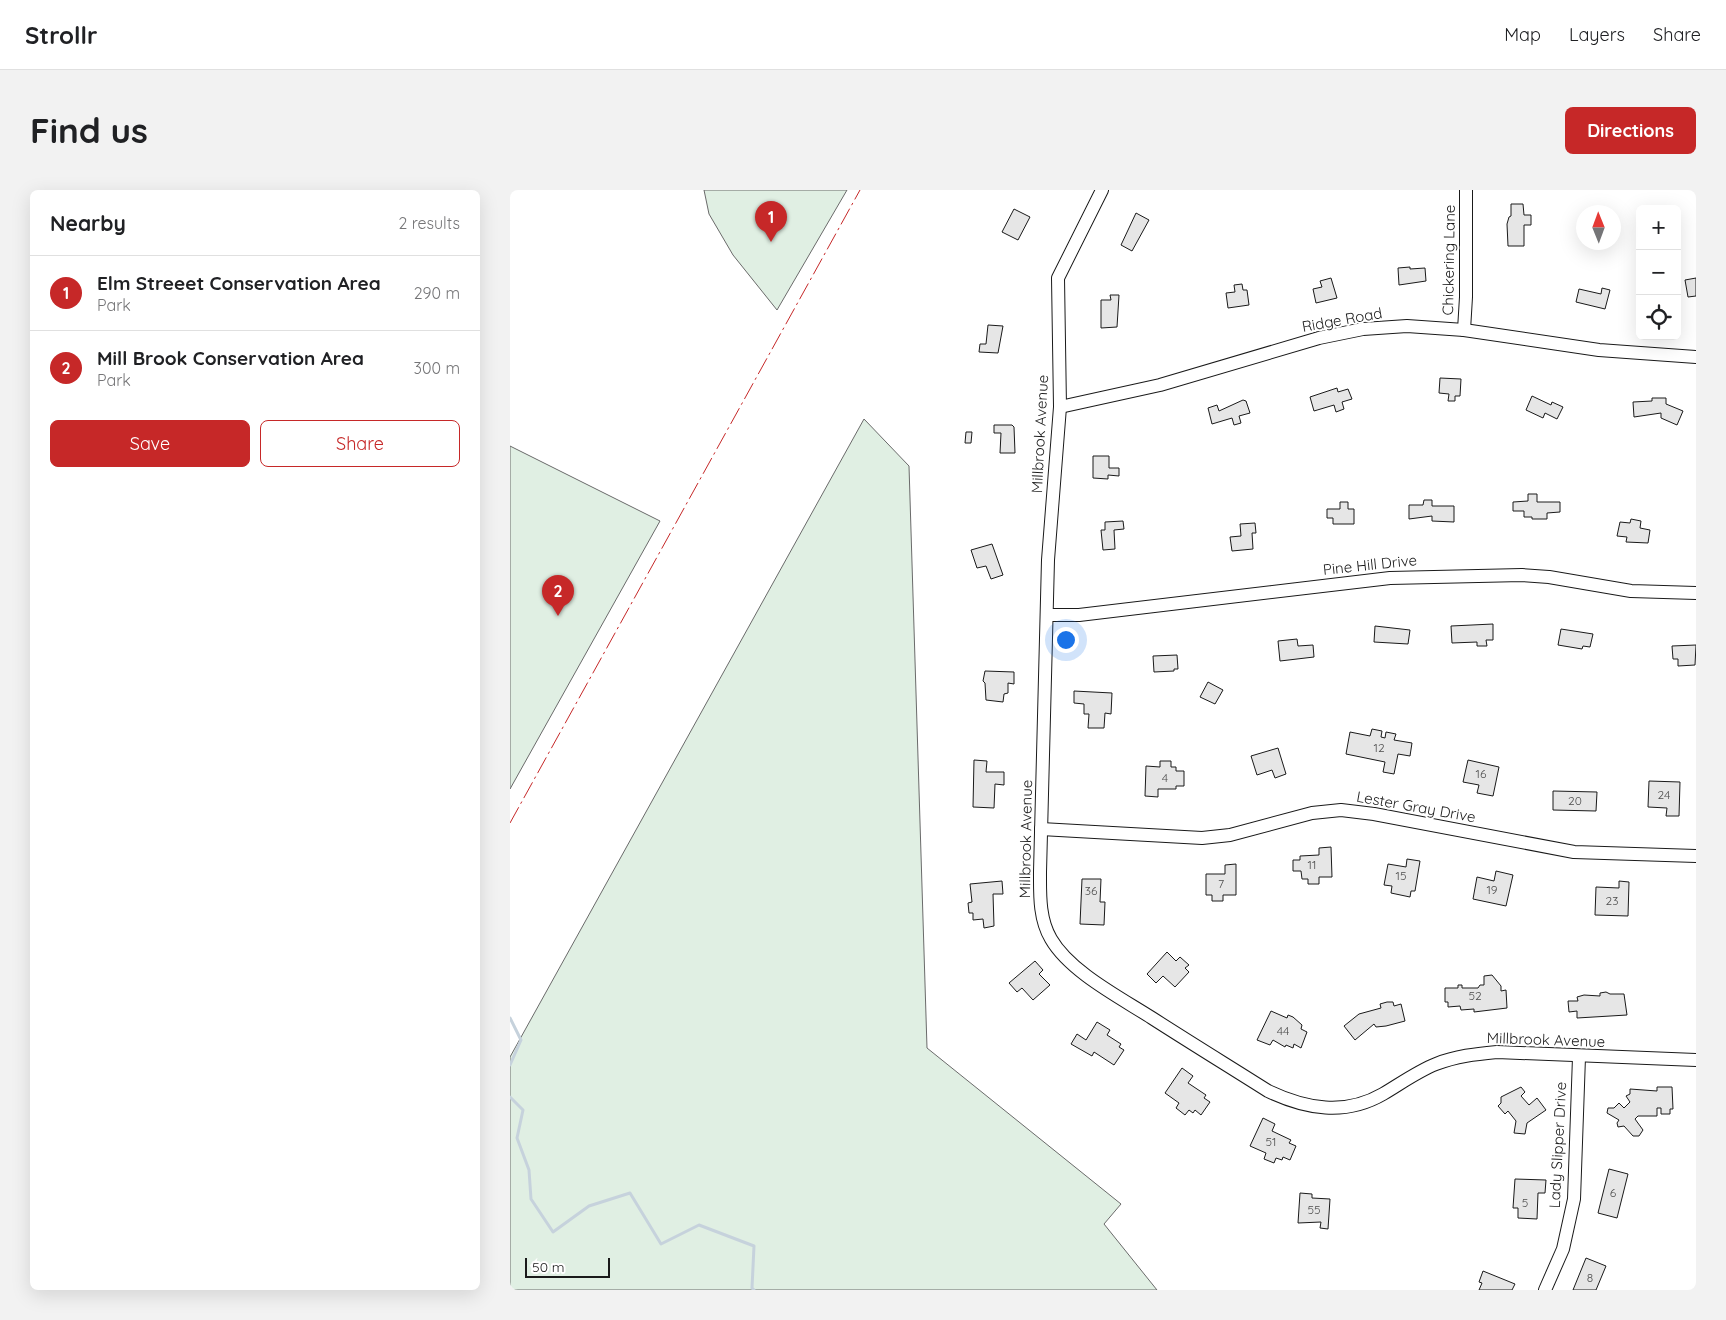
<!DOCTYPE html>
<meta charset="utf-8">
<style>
:root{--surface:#fff;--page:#f2f2f2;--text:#202124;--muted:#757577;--line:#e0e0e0;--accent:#c62828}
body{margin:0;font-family:Quicksand,sans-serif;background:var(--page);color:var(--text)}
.controls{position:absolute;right:15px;top:15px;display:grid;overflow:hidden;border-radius:8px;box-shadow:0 5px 20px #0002}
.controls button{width:45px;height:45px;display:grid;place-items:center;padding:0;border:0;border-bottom:1px solid var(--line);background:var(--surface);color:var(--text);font:25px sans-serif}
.compass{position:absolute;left:1066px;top:15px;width:45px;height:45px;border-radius:50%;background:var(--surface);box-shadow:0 5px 20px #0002;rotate:359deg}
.scale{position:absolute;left:15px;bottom:12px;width:85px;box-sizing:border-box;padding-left:5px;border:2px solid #1a1a1a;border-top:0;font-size:14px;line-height:18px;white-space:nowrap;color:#1a1a1a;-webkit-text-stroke:4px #fff;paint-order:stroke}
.you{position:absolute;left:555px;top:449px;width:18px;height:18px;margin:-12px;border:4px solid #fff;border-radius:50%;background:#1a73e8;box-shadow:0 0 0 8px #1a73e833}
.badge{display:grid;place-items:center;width:32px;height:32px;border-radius:50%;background:var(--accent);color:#fff;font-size:16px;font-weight:700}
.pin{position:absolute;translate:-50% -41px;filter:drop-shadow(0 1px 2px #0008)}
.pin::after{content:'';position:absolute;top:26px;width:18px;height:15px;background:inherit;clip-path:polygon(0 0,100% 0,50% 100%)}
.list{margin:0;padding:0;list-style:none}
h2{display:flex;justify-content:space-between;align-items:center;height:65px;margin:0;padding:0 20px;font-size:21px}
h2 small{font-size:16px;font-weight:400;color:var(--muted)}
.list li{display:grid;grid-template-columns:32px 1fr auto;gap:15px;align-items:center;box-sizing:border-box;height:75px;padding:0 20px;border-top:1px solid var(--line)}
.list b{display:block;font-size:19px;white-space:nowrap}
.list p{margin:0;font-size:16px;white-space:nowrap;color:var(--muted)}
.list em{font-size:16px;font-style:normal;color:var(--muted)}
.actions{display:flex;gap:10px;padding:15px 20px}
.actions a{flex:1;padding:11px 0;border:1px solid var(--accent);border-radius:8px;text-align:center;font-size:18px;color:var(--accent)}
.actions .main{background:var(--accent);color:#fff}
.icon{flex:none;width:28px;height:28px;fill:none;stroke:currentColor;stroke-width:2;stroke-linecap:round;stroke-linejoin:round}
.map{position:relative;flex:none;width:1186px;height:1100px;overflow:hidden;border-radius:8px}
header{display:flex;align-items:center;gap:30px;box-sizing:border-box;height:70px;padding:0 25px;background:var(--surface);border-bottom:1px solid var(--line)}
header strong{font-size:24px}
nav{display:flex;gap:28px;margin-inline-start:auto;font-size:18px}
.intro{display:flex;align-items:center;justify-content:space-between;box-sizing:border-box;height:120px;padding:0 30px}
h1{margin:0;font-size:35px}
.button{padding:12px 22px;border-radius:8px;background:var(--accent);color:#fff;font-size:18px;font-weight:700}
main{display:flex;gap:30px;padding:0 30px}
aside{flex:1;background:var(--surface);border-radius:8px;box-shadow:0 5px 20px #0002}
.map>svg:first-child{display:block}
.green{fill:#e0efe3;stroke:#6a6a6a}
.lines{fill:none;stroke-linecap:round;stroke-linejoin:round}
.stream{stroke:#c6d2dc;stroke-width:3}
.building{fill:#e6e6e6;stroke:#1a1a1a}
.minor-casing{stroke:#1a1a1a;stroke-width:14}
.minor{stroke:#fff;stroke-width:12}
.power{stroke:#c62828;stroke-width:1;stroke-dasharray:18 4 2.5 4;stroke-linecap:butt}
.labels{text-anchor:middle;stroke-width:4;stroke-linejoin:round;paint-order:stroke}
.number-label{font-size:12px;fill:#4d4d4d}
.street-label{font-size:15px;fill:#1a1a1a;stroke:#fff}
</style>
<header>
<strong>Strollr</strong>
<nav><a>Map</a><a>Layers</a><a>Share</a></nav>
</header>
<div class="intro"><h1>Find us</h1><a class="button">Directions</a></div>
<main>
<aside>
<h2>Nearby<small>2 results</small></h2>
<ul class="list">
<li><span class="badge">1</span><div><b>Elm Streeet Conservation Area</b><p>Park</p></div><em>290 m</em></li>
<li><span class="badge">2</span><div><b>Mill Brook Conservation Area</b><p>Park</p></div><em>300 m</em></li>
</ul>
<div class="actions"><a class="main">Save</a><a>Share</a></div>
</aside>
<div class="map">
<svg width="1186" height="1100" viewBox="0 0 1186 1100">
<rect width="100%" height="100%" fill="#fff"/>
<!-- green -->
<g class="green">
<polygon points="194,0 337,0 267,120 223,65 199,24"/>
<polygon points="354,229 399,276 417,858 611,1014 594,1034 647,1100 0,1100 0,867"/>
<polygon points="0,256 150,331 0,599"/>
</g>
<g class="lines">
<!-- stream -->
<g class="stream">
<polyline points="0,828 11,850 0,875"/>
<polyline points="0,907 13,920 7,948 19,980 21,1009 43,1042 79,1016 120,1003 151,1054 189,1035 244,1056 242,1098 244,1100"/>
</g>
</g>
<!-- building -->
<g class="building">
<polygon points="1001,14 1013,14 1014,25 1021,25 1021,35 1014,35 1014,56 998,56 997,34 999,27 1001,26"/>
<polygon points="504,19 520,27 508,50 492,42"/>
<polygon points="626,23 639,30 622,61 611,55"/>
<polygon points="900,77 900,79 915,78 916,91 889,95 888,78"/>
<polygon points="821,88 827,108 806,113 803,99 812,97 810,91"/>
<polygon points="1186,88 1186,106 1178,107 1175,90"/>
<polygon points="732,94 733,100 737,100 739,115 718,118 716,103 725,102 724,95"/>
<polygon points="1092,98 1100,100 1095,119 1066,112 1069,99 1091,104"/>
<polygon points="600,105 609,105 607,137 591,138 591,110 601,110"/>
<polygon points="478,135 493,136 488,163 469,162 470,154 476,154"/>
<polygon points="930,188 951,189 950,206 945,206 945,211 938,211 939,204 929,203"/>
<polygon points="827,198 828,202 838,199 842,209 832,212 834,219 826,222 824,215 804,221 800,207"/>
<polygon points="1022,206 1041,215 1042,212 1053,217 1047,229 1035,223 1033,228 1016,220"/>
<polygon points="1142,208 1156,208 1156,214 1173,221 1167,235 1151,228 1151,223 1124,227 1123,212 1142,211"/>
<polygon points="733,210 736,211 740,223 729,226 731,233 724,235 722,228 702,234 698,218 707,215 709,221"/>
<polygon points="484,235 502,235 504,237 505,263 490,263 491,243 484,243"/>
<polygon points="456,242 462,242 461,253 455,253"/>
<polygon points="583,266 599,266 599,278 609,278 609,286 598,285 598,289 583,288"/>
<polygon points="1018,304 1027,304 1027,312 1050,312 1050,322 1037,323 1037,329 1022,329 1022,327 1014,327 1014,321 1003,321 1003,312 1018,311"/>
<polygon points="914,310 922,310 922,316 944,316 944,332 922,331 922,326 899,329 899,315 913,315"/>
<polygon points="830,312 838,312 838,319 844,319 844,334 823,334 823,328 817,328 817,319 830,319"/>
<polygon points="1121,329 1131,331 1130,338 1140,340 1138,353 1116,352 1117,347 1107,346 1110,332 1120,333"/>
<polygon points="613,331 614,339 604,340 605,359 593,360 591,340 595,340 595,332"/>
<polygon points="745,333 746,343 742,343 743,359 722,361 720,347 731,346 730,334"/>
<polygon points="482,354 493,385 481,389 476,376 467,378 461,360"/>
<polygon points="983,434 983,450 976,450 977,456 967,456 967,452 942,453 941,436"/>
<polygon points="865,436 900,440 898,454 864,452"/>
<polygon points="1051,439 1083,444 1080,457 1073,456 1072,459 1048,455"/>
<polygon points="787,449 788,456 803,455 804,467 770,471 768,451"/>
<polygon points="1186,455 1185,475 1168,476 1168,469 1163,469 1162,456"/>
<polygon points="667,465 668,479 664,479 664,481 644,482 643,466"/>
<polygon points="475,481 504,482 504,494 498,493 498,503 494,504 493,512 476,510 475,493 473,491"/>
<polygon points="698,492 713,500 705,514 690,507"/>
<polygon points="564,501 602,503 601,524 595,523 594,538 578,538 579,524 574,524 574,514 564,513"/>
<polygon points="862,539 872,541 871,547 875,548 876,542 886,544 884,550 902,553 900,566 888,564 884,584 873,582 875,572 836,564 840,542 860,546"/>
<polygon points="768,558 776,584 765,588 762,580 747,585 741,566"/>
<polygon points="464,570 477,571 476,582 494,582 494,595 485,594 484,618 463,617"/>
<polygon points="958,570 989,577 983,606 967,603 969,595 953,592"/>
<polygon points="650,571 661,571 661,577 666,577 666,581 674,581 674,596 666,596 666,599 648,599 648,607 635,606 636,576 650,577"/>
<polygon points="1139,591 1170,592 1169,626 1156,626 1157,618 1138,617"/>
<polygon points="1043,601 1087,602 1086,621 1043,620"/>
<polygon points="821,657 822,687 809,687 809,694 798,694 798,689 792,689 791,681 783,681 783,670 790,670 790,666 809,665 809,658"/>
<polygon points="897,669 910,671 905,701 901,701 900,707 881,703 882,696 874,695 878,674 896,677"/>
<polygon points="726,674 726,705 713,705 713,711 702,711 702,705 696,705 696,684 715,684 715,675"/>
<polygon points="986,681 1003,685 996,716 963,709 967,687 984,691"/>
<polygon points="572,689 591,689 590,712 595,712 594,735 570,734"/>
<polygon points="492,691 493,704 483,704 484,736 474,738 473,729 463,730 463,723 459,723 458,713 462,712 460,694"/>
<polygon points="1109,691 1119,692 1118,726 1085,725 1086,697 1109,698"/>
<polygon points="657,762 666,771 670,767 679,775 675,778 679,782 665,797 653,786 646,793 637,784"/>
<polygon points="525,771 533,780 529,784 540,795 523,810 512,798 507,802 499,793"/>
<polygon points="982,785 991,796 991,801 996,800 997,818 964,822 964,819 951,820 950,816 938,817 938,812 935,812 935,798 948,798 948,795 952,795 952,798 968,798 970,795 974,795 974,786"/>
<polygon points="1096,802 1100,804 1114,804 1117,825 1067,828 1067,821 1059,822 1058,811 1068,811 1067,807 1074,805 1090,806 1090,803"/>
<polygon points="877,812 883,812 884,816 891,814 895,831 876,836 866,837 864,834 845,850 834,836 849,824 871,818 870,814"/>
<polygon points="761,821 777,828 778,825 783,827 792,835 791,839 797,842 791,858 784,854 783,858 776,855 775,857 763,850 760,855 747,850"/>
<polygon points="587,832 600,840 597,845 611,854 609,857 614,860 604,875 584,862 582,866 561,854 567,844 576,850"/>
<polygon points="672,878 683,886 678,893 696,905 694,908 700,912 691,925 685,920 683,923 679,920 675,925 666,918 669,913 655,903"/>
<polygon points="1011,897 1015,902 1011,906 1019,915 1027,908 1036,920 1017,933 1015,944 1004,943 1006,931 998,921 995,924 988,916 991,913 991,907"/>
<polygon points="1147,897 1162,897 1163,919 1160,919 1160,924 1151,924 1151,918 1147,918 1147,926 1128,926 1125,929 1133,940 1129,946 1123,946 1114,936 1108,937 1107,933 1109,930 1097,923 1098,918 1104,918 1109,913 1114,918 1120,912 1116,906 1120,904 1120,899 1147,901"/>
<polygon points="753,928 765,934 762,941 781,950 779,953 786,956 780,970 773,967 772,970 766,968 764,973 754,969 756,963 740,956"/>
<polygon points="1099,979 1118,984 1107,1028 1088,1023"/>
<polygon points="1005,989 1036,990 1035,1003 1028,1003 1027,1029 1008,1028 1008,1018 1003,1018"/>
<polygon points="790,1003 802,1004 802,1008 820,1009 818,1039 810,1038 811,1032 788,1033"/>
<polygon points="1076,1068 1096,1076 1086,1100 1063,1100"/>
<polygon points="973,1081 1005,1094 1002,1100 969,1100 972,1093 969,1092"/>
</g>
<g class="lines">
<defs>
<g id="minor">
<path d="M592 0 548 88 550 217 538 370 530 682C530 704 529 729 541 749 560 782 611 808 642 828 681 853 720 877 758 901 796 919 835 926 873 904 890 894 908 881 926 874 946 866 966 864 987 862L1186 870"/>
<polyline points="954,140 956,107 956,0"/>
<polyline points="550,217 650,195 809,148 853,139 897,136 954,140 1089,160 1186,167"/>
<polyline points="538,425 569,425 880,388 1012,385 1039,387 1121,401 1186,403"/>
<polyline points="531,639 692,648 720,645 802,623 831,620 864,624 1064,662 1186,666"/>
<polyline points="1035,1100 1053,1059 1064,1009 1069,867"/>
</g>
</defs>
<!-- minor casing -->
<use href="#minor" class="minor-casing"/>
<!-- minor -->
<use href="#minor" class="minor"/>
<!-- power -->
<polyline class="power" points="0,633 350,0"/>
</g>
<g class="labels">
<!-- number labels -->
<g class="number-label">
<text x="869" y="562">12</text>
<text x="971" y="588">16</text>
<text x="655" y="592">4</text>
<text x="1154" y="609">24</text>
<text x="1065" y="615">20</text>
<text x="802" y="679">11</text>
<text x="891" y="690">15</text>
<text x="711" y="698">7</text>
<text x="982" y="704">19</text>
<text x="581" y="705">36</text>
<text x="1102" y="715">23</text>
<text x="965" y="810">52</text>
<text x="773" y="845">44</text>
<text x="761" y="956">51</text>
<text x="1103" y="1007">6</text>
<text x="1015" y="1017">5</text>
<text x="804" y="1024">55</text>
<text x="1080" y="1092">8</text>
</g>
<!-- street labels -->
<g class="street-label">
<text transform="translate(939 70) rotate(-89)" y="5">Chickering Lane</text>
<text transform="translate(832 130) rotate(-10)" y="5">Ridge Road</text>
<text transform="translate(530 244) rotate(-87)" y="5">Millbrook Avenue</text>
<text transform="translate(860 375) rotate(-6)" y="5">Pine Hill Drive</text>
<text transform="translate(906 617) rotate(10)" y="5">Lester Gray Drive</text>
<text transform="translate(516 649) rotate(-89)" y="5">Millbrook Avenue</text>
<text transform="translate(1036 850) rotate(2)" y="5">Millbrook Avenue</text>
<text transform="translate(1048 955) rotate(-87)" y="5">Lady Slipper Drive</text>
</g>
</g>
</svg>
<div class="controls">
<button>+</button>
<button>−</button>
<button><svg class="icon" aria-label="locate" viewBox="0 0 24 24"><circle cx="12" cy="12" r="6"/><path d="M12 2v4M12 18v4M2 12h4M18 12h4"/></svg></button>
</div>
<svg class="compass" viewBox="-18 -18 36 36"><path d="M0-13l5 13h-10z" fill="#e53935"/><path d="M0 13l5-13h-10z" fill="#757577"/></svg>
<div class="scale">50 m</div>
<div class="you"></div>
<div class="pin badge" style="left:261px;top:52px">1</div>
<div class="pin badge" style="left:48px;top:426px">2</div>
</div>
</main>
